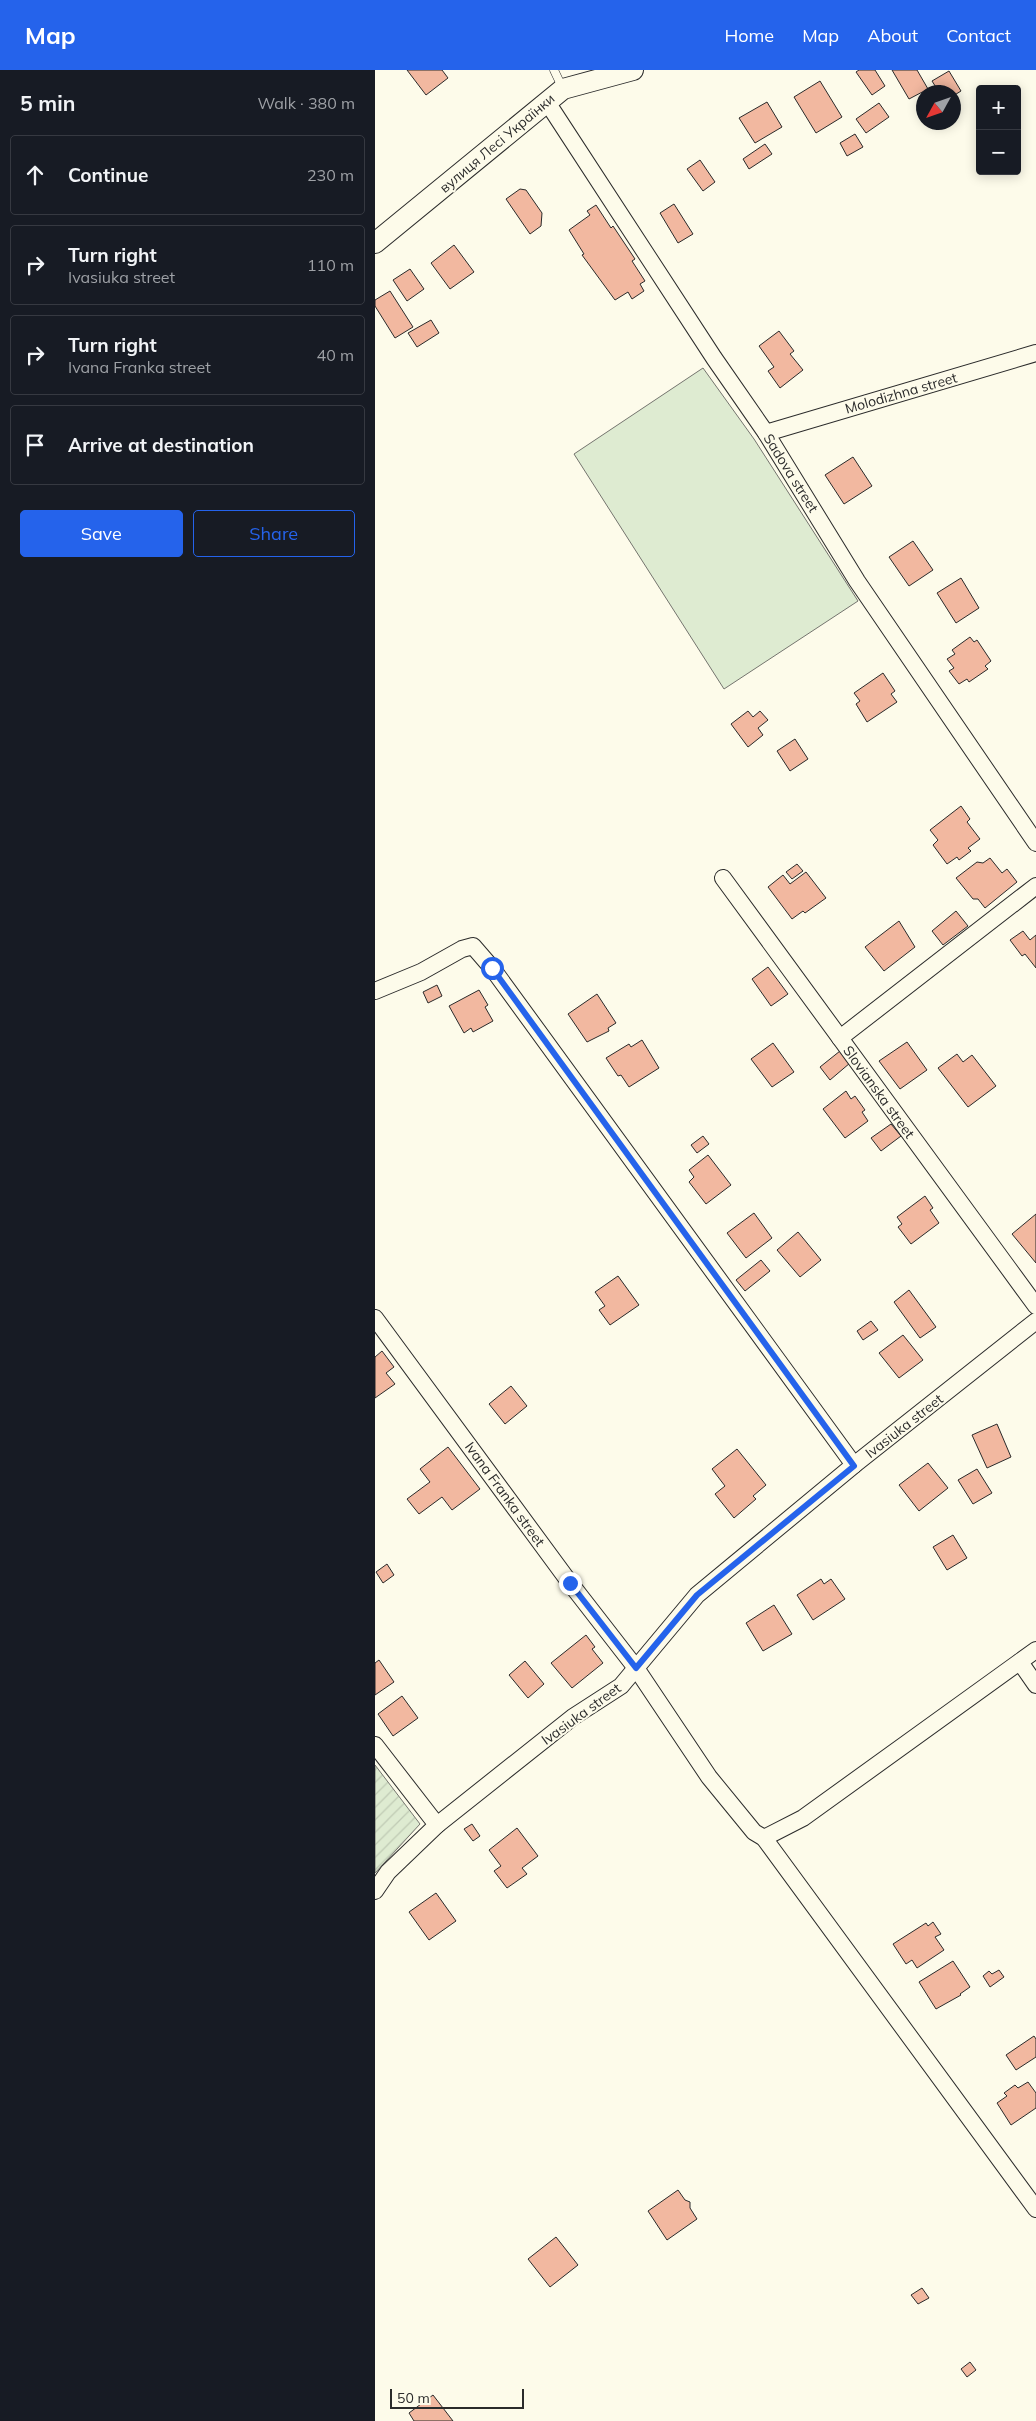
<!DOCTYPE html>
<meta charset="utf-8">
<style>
:root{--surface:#171b24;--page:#20242c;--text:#f1f3f6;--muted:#9ea1a6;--line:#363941;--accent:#2563eb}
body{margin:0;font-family:Mulish,sans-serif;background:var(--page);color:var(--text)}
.controls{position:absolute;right:15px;top:15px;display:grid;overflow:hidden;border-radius:5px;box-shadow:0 2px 12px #0003}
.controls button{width:45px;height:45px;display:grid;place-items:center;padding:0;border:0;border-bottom:1px solid var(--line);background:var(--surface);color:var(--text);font:25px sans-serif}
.compass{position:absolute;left:541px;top:15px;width:45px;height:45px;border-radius:50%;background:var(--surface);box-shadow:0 2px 12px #0003;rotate:230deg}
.scale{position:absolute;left:15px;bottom:12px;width:134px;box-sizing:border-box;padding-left:5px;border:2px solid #2b2b2b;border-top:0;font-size:14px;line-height:18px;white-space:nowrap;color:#2b2b2b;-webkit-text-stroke:4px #fdfbea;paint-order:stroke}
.stop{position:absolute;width:15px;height:15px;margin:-11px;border:4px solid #2563eb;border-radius:50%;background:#fff}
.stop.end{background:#2563eb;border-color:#fff;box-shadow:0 1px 5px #0008}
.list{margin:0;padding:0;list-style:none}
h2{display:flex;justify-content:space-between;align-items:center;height:65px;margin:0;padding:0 20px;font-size:21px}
h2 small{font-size:16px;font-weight:400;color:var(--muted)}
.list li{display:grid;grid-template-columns:32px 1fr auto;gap:15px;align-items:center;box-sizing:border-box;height:80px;margin:0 10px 10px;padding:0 10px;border:1px solid var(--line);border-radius:5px}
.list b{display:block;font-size:19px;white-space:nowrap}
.list p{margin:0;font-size:16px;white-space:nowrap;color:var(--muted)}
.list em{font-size:16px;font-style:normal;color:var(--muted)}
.actions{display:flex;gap:10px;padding:15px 20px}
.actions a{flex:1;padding:11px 0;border:1px solid var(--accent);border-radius:5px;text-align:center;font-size:18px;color:var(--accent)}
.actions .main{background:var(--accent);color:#fff}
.icon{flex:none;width:28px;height:28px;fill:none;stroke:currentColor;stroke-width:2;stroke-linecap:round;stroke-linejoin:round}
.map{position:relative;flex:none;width:661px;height:2351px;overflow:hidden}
header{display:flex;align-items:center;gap:30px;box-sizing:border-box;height:70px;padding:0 25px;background:var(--accent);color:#fff}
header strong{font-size:24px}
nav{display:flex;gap:28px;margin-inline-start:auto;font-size:18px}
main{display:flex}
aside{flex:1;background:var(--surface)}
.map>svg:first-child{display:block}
.grass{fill:#deebd1;stroke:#74746e}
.garden{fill:url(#garden-furrows);stroke:#74746e}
.building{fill:#f2b8a0;stroke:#2b2b2b}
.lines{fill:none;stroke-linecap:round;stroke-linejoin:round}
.service-casing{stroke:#2b2b2b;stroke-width:9}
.minor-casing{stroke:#2b2b2b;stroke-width:18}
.tertiary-casing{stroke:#2b2b2b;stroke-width:22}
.service{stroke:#fdfbea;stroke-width:8}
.minor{stroke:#fdfbea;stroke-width:16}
.tertiary{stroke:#fdfbea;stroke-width:20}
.route{stroke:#2563eb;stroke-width:6}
.labels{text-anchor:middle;stroke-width:4;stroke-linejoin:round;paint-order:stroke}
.street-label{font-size:14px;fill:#2b2b2b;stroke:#fdfbea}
</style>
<header>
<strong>Map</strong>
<nav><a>Home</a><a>Map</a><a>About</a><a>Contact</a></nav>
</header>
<main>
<aside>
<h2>5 min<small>Walk · 380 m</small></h2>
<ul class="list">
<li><svg class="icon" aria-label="ahead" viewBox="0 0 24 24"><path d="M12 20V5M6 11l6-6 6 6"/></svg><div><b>Continue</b></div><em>230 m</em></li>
<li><svg class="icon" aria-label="right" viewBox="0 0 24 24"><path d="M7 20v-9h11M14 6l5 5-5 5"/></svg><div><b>Turn right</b><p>Ivasiuka street</p></div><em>110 m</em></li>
<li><svg class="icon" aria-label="right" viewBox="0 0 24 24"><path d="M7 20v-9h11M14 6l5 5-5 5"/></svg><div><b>Turn right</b><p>Ivana Franka street</p></div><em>40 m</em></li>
<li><svg class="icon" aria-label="arrive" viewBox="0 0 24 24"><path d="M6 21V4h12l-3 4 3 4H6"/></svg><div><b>Arrive at destination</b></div></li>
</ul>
<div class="actions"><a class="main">Save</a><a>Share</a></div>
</aside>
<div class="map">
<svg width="661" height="2351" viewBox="0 0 661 2351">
<defs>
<pattern id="garden-furrows" width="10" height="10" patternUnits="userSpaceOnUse" patternTransform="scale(1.25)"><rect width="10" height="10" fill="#deebd1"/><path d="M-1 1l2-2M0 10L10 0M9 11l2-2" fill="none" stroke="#bfcab4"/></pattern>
</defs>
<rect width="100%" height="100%" fill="#fdfbea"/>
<!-- grass -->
<polygon class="grass" points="328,298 379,369 483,531 349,619 199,384"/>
<!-- garden -->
<polygon class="garden" points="0,1695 45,1754 0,1803"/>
<!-- building -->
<g class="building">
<polygon points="32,0 67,0 73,8 51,25"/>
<polygon points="484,0 500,0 510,16 497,25 481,2"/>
<polygon points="517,0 542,0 553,19 534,29"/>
<polygon points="574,1 586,21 578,26 578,22 564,22 557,11"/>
<polygon points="445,11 467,47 441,63 419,27"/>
<polygon points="392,32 407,57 380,73 364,48"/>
<polygon points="504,33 514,47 491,63 481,49"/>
<polygon points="480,64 488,77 472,86 465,73"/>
<polygon points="390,74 397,84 374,99 368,89"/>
<polygon points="325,90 340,112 328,121 312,99"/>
<polygon points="145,119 151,120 167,143 166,156 155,164 131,129"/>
<polygon points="299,134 318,164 303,173 285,143"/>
<polygon points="221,135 236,158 238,156 260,189 257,191 270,211 265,214 269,221 257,229 253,222 240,230 207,185 209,184 194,160 215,145 212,141"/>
<polygon points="79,175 99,202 75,219 56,193"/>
<polygon points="35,199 49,219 32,231 18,210"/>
<polygon points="15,221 38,257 20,268 0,236 0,230"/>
<polygon points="56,250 64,263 42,277 33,263"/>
<polygon points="404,261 419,281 415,284 428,300 405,318 393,301 399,297 384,276"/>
<polygon points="478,387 497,416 469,434 450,405"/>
<polygon points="538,471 558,500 534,516 514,487"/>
<polygon points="586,508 604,538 581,553 562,523"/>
<polygon points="595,567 599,572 602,570 616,591 610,596 613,599 594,612 592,609 584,614 574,601 579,598 572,589 580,584 577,580"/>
<polygon points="508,603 520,621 516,624 522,632 492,652 481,634 485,631 479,623"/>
<polygon points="373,641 378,647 385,641 393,650 383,658 388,665 373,677 356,654"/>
<polygon points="420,669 433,689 415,701 402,681"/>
<polygon points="586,736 595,749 592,752 605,769 593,778 596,781 584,790 582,787 572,794 558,775 563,770 555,760"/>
<polygon points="615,788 627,803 632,799 642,812 610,838 603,829 598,829 581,808 602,792 608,793"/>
<polygon points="422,794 428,801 417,809 411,802"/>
<polygon points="431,802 451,828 430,843 428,841 417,849 393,817 408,805 415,814"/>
<polygon points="581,841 593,856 568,875 557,861"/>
<polygon points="524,851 540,877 509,901 490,877"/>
<polygon points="648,861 655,870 661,865 661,898 650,884 647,886 635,870"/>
<polygon points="393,897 413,924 396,936 377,909"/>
<polygon points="62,915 67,926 53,933 48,922"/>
<polygon points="104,920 113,935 110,937 118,951 98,962 96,958 89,963 74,936"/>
<polygon points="222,924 241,953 233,958 234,961 212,972 193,944"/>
<polygon points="267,970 284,998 254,1017 246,1005 243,1006 231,988 254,974 256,977"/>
<polygon points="532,972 552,1000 525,1019 504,991"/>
<polygon points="398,973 419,1002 397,1017 376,989"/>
<polygon points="465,981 475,993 455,1010 445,997"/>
<polygon points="582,984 588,992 597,985 621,1016 593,1037 563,998"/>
<polygon points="471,1021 476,1029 480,1026 490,1040 487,1042 493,1051 470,1068 448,1039"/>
<polygon points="516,1054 526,1066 506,1081 496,1068"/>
<polygon points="328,1066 334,1074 322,1083 316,1075"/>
<polygon points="333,1085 356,1115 331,1134 314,1112 319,1107 314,1100"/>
<polygon points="550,1126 558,1138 555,1140 564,1153 536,1174 523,1157 527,1154 522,1147"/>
<polygon points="379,1143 397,1168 371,1188 352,1163"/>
<polygon points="661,1144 661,1193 637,1164"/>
<polygon points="423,1162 446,1190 425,1207 402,1180"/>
<polygon points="386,1190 395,1201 370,1221 361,1210"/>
<polygon points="243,1206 264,1235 235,1255 224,1240 230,1236 220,1222"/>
<polygon points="534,1220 561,1257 545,1268 519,1232"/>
<polygon points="496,1251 503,1260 488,1270 482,1261"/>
<polygon points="528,1265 548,1290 524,1308 504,1283"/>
<polygon points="7,1281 19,1297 11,1303 20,1314 0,1328 0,1287"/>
<polygon points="136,1316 152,1336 130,1354 114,1334"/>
<polygon points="622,1354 636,1387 612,1398 597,1365"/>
<polygon points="73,1377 105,1419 77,1440 67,1427 44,1444 32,1429 55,1412 45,1399"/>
<polygon points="362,1379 391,1415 378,1426 381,1429 359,1448 340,1424 350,1416 337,1399"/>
<polygon points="553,1393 573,1418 544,1441 524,1415"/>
<polygon points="602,1399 617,1423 598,1434 583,1410"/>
<polygon points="578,1465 592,1488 572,1500 558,1477"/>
<polygon points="12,1494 19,1505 8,1513 1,1502"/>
<polygon points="446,1509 449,1514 456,1509 470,1529 438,1550 422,1525"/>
<polygon points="399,1535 417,1564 388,1581 371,1553"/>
<polygon points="211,1565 220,1577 217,1579 228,1593 197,1618 176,1593"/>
<polygon points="4,1590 19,1612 0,1625 0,1593"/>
<polygon points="150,1591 169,1614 153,1628 134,1605"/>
<polygon points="27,1626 43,1648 18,1666 3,1644"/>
<polygon points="97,1754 105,1766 98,1771 89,1759"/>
<polygon points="142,1758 163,1786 147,1798 152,1804 132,1818 119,1801 126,1796 114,1780"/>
<polygon points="61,1823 81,1851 54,1870 34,1842"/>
<polygon points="558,1852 566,1864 560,1867 569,1880 542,1898 537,1890 531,1894 518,1874 551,1853 553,1856"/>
<polygon points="578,1891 595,1917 585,1924 586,1925 561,1939 544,1912"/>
<polygon points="624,1900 629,1907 615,1917 608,1906 614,1901 617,1904"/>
<polygon points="659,1966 661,1969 661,1987 641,2000 631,1985"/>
<polygon points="653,2012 661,2023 661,2038 636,2055 622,2033 632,2026 629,2023 640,2015 643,2018"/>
<polygon points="303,2120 310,2130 315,2132 315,2138 322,2149 292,2170 273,2141"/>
<polygon points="181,2167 203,2195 175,2217 153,2189"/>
<polygon points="547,2218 554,2228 543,2234 536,2225"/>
<polygon points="595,2292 601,2300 592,2307 586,2299"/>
<polygon points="58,2325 78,2351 39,2351 34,2343"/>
</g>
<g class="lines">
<defs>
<polyline id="service" points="179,0 188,19"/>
<g id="minor">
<polyline points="172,32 339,288 391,363 482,511 661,773"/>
<polyline points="391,363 661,283"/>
<polyline points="348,808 661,1236"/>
<polyline points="0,921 46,902 87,879 98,876 117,898 479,1395"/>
<polyline points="465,968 661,816"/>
<polyline points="0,1248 195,1513 261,1598 334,1707 379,1762 389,1768 661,2139"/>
<polyline points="645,1592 661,1615"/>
<polyline points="0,1675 62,1755"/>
<polyline points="389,1768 428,1748 661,1580"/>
<polyline points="0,1821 13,1802 62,1755 198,1647 246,1616 322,1525 479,1395 661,1251"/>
</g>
<polyline id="tertiary" points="0,173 188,19 258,0"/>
</defs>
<!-- service casing -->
<use href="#service" class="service-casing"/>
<!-- minor casing -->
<use href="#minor" class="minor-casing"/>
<!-- tertiary casing -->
<use href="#tertiary" class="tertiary-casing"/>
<!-- service -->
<use href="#service" class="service"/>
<!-- minor -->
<use href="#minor" class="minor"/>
<!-- tertiary -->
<use href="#tertiary" class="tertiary"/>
</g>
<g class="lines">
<!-- route -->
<polyline class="route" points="117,898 479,1396 322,1525 261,1598 195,1513"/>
</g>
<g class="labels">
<!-- street labels -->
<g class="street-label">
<text transform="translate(122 73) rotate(-40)" y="5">вулиця Лесі Українки</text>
<text transform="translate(526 323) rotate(-16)" y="5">Molodizhna street</text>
<text transform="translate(416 403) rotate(58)" y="5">Sadova street</text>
<text transform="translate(504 1022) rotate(54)" y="5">Slovianska street</text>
<text transform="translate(529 1356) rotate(-38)" y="5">Ivasiuka street</text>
<text transform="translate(130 1424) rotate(54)" y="5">Ivana Franka street</text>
<text transform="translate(206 1644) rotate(-36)" y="5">Ivasiuka street</text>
</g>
</g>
</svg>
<div class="controls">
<button>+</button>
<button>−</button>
</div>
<svg class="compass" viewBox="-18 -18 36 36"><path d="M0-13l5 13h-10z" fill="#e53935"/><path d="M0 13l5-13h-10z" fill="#9ea1a6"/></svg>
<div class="scale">50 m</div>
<div class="stop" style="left:117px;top:898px"></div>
<div class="stop end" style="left:195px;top:1513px"></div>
</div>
</main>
